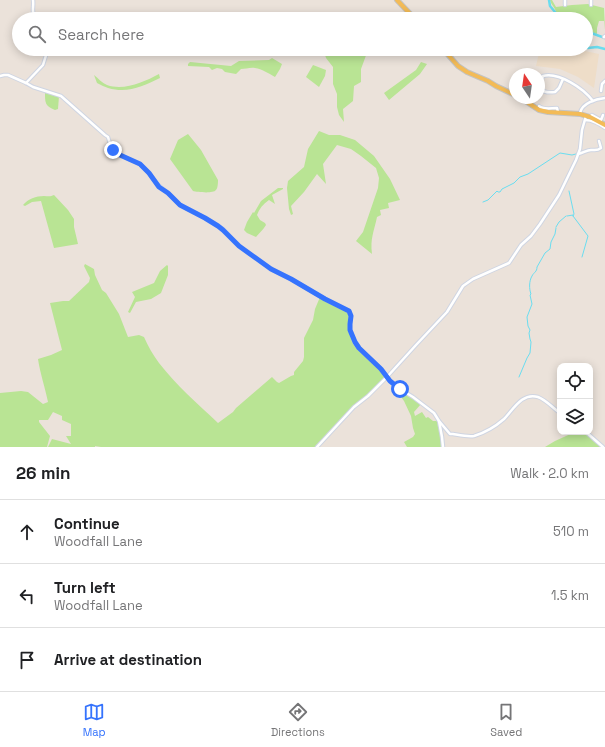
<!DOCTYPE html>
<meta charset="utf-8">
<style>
:root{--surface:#fff;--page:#f2f2f2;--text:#202124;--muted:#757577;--line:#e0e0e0;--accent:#3573fd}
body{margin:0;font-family:"Space Grotesk",sans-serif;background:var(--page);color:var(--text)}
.controls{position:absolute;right:12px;bottom:12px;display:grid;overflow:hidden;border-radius:8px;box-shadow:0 2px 10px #0003}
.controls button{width:36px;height:36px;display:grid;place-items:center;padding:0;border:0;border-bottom:1px solid var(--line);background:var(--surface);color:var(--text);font:20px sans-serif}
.compass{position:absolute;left:509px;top:68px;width:36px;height:36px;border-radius:50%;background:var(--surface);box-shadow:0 2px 10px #0003;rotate:347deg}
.stop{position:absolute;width:12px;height:12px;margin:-9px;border:3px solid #3573fd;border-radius:50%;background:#fff}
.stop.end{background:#3573fd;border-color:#fff;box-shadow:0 1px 4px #0008}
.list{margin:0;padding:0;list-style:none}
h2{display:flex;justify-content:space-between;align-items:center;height:52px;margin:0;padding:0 16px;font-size:17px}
h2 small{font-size:13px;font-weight:400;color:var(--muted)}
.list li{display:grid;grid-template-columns:26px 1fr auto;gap:12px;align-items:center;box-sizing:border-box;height:64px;padding:0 16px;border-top:1px solid var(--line)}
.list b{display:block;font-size:15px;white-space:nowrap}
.list p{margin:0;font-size:13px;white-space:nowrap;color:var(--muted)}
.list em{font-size:13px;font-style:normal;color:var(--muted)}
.icon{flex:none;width:22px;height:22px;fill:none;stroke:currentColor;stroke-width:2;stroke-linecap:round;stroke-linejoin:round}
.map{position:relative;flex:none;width:605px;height:447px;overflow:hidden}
.search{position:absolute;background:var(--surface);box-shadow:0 2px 10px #0003;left:12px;right:12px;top:12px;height:44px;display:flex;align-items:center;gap:10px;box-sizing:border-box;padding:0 14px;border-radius:22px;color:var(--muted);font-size:15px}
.sheet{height:244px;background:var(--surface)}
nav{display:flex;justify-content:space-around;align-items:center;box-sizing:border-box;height:56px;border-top:1px solid var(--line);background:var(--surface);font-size:11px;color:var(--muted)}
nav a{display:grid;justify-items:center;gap:2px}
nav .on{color:var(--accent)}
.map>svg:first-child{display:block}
.education{fill:#eeddc8}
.green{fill:#b9e494}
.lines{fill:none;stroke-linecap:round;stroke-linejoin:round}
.stream{stroke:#6addf0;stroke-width:1}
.river{stroke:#6addf0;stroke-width:2.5}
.minor-casing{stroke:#cfd5e2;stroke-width:4.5}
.major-casing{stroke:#c3c3c3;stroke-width:6}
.minor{stroke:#fff;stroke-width:2.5}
.major{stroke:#f3bb57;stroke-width:4}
.route{stroke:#3573fd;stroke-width:5}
</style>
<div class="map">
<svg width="605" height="447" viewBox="0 0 605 447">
<rect width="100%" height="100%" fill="#ebe2da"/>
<!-- education -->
<polygon class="education" points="540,49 585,49 585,51 599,54 594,88 578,77 560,69 536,66"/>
<!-- green -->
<g class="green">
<path d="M550 0H552L556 7 572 5 588 4 604 8 605 30 604 21H599L597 28V34L586 30V19H555C555 17 556 15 556 13 556 8 551 5 550 0Z"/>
<polygon points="323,49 350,49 368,50 361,69 361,82 354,86 353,101 343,109 344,122 339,115 337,107 337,94 333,84 333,67 326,58"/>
<path d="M272 58 282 64 280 69 275 77C268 73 262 69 255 68 251 67 245 69 241 69L236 74 225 72 222 69 217 68 212 70 209 67 188 66V64L190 62 231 66 239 61 269 60Z"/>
<polygon points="421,62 427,64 420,74 389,100 384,93 416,70"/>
<polygon points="313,65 326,70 325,76 319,87 306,77"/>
<path d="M159 74 160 78C143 86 128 94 108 88 105 87 101 85 97 83L94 75C98 78 102 83 107 85 124 91 144 82 159 74Z"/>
<path d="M45 92 59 96 58 109 55 110C45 106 45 103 45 92Z"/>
<path d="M319 131 329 135H340L355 140 374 156 390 179 400 200 388 203 389 208 380 210 381 215 377 217C374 232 370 238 372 254L356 241 363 232 378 188 379 178 376 168 361 156 351 149 337 145 323 164 326 184 317 174 304 192 291 206 293 214 291 215 289 209 287 188 288 181 304 167 308 149Z"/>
<path d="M188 134 201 150 218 180C218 182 218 188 216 190 213 194 197 192 193 191L170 159 178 140Z"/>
<path d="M278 188H283V189L272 195 275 204 269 200C263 204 259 209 257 215L260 220 265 223 266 225C263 230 259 233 256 237L247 233 244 230 247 222 253 212 254 213 261 201Z"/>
<path d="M54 195 68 210 74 219V227L78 244 54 248 41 201 32 202 25 206 23 205C28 199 36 196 44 196 48 196 50 197 54 195Z"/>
<path d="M85 264 94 269 95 275 102 290 106 293 119 314 128 337 139 335 144 337C148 346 153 355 159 363 176 385 198 404 218 423L233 412 236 408 272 377 277 382 279 383 291 376 294 375V372L303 361 304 357V338L313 320 315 309 320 297 347 310 350 315 349 323 354 342 379 368 386 377 316 447H101L95 446V447H48L52 439 71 444 66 436H71V424L62 420V416L53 412 48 420H39V422L50 436 47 447H0V393L21 391 28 392 43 404 48 402C45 387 40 373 38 359L51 355 62 350 50 303 63 301H69L89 282 90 278 84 266Z"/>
<polygon points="167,265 168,266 168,275 161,293 151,299 136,302 130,313 128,312 135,297 132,292 154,283 160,271"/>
<polygon points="396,387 421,404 414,412 415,416 422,412 426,418 428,417 433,421 438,421 442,436 442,447 407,447 404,442 413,437 415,434 413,428 411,416 404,401 396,390"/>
<polygon points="575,432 585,432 602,447 545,447 555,441"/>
</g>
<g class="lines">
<!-- stream -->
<g class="stream">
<polyline points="569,191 574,214 573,216 588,236 582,257"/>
<polyline points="483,202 488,200 497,191 498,192 500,192 502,189 514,183 520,177 528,174 560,153 572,155 576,154"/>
<polyline points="567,216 573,215 573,216"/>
<polyline points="556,227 559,222 566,216"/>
<path d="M519 377 527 358 530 353 531 342 530 339 529 333 530 330 528 326 527 317 532 304 530 295 531 294C529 289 529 281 532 276 534 272 537 272 537 267L545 253 550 249 551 242 555 234 556 228"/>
</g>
<!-- river -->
<g class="river">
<polyline points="549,0 550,6 555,12 555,19"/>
<polyline points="586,31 605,38"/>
<polyline points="590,33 587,47 588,48 597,47 605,49"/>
</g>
<defs>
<g id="minor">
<path d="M33 0C34 7 31 13 35 19"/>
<polyline points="565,0 565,5"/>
<polyline points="591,5 591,0"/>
<polyline points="604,37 605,36"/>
<path d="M0 76 4 75H8L26 83 33 87 61 96 105 135 108 137 111 147 113 150 126 158 140 164 149 173 157 184 168 193 180 205 205 218 218 226 223 229 239 246 271 269 291 279 325 299 349 311 351 316 350 324V330L355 343 359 348 381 369 390 381 395 386 413 397 434 413 439 421 450 434H453C459 435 468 437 474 436 484 433 496 426 504 419 513 410 522 392 538 397 546 400 553 408 560 413"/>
<path d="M563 79 559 88 555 92C540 94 539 88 543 76 559 72 583 88 593 101"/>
<polyline points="26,83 43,65 48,49"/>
<polyline points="601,91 602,84 605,81"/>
<path d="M539 106C543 110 551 108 557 108L558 112"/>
<path d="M580 113C582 103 596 99 605 98"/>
<polyline points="590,117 592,115 601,120 603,115"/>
<path d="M585 120C593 120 599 124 605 128"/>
<path d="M578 154C583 153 587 150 591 150 596 150 597 151 601 148L599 141"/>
<polyline points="439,421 442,437 443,447"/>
<polyline points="586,432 603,447"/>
<polyline points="317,447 354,407 368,396 387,377 416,345 447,312 463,286 473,279 509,263 521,245 531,236 540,224 559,195 576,160 580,149 582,130 586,116"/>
</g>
<g id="major">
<polyline points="397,0 415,19"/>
<polyline points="443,49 458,66 467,72 488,81 496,86 515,95"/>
<polyline points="521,98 539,110 548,112 580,114 590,117 605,125"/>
</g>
</defs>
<!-- minor casing -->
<use href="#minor" class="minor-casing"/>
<!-- major casing -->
<use href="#major" class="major-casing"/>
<!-- minor -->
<use href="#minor" class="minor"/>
<!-- major -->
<use href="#major" class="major"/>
</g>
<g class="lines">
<!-- route -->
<polyline class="route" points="113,150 120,155 140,164 149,173 159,187 168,193 180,205 205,218 218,226 223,230 239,246 271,269 291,279 325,299 349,311 351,316 350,324 350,330 355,342 359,348 381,369 390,381 400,389"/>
</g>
</svg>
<div class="controls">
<button><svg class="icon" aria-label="locate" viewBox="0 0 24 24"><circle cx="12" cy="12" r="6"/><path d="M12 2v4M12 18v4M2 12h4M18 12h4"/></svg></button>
<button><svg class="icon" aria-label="layers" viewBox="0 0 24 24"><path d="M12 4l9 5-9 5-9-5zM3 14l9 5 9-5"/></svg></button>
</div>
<svg class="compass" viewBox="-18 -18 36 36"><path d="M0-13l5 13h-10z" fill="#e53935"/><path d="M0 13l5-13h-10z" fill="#757577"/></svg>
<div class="stop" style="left:400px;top:389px"></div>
<div class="stop end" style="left:113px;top:150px"></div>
<div class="search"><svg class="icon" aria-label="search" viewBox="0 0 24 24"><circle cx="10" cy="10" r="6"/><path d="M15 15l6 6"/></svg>Search here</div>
</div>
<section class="sheet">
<h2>26 min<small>Walk · 2.0 km</small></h2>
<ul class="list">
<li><svg class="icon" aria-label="ahead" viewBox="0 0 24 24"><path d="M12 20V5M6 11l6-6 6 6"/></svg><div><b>Continue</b><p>Woodfall Lane</p></div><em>510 m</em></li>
<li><svg class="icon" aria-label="left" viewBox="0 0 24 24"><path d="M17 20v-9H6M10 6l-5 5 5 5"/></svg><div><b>Turn left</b><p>Woodfall Lane</p></div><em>1.5 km</em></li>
<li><svg class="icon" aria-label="arrive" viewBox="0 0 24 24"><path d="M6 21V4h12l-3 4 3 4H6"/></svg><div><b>Arrive at destination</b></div></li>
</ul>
</section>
<nav>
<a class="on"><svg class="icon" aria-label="map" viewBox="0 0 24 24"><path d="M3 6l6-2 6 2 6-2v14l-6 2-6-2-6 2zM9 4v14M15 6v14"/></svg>Map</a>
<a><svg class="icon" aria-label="directions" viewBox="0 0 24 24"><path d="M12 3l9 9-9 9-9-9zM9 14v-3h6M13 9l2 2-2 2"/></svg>Directions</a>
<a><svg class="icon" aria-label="saved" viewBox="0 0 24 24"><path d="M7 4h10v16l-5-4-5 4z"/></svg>Saved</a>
</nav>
